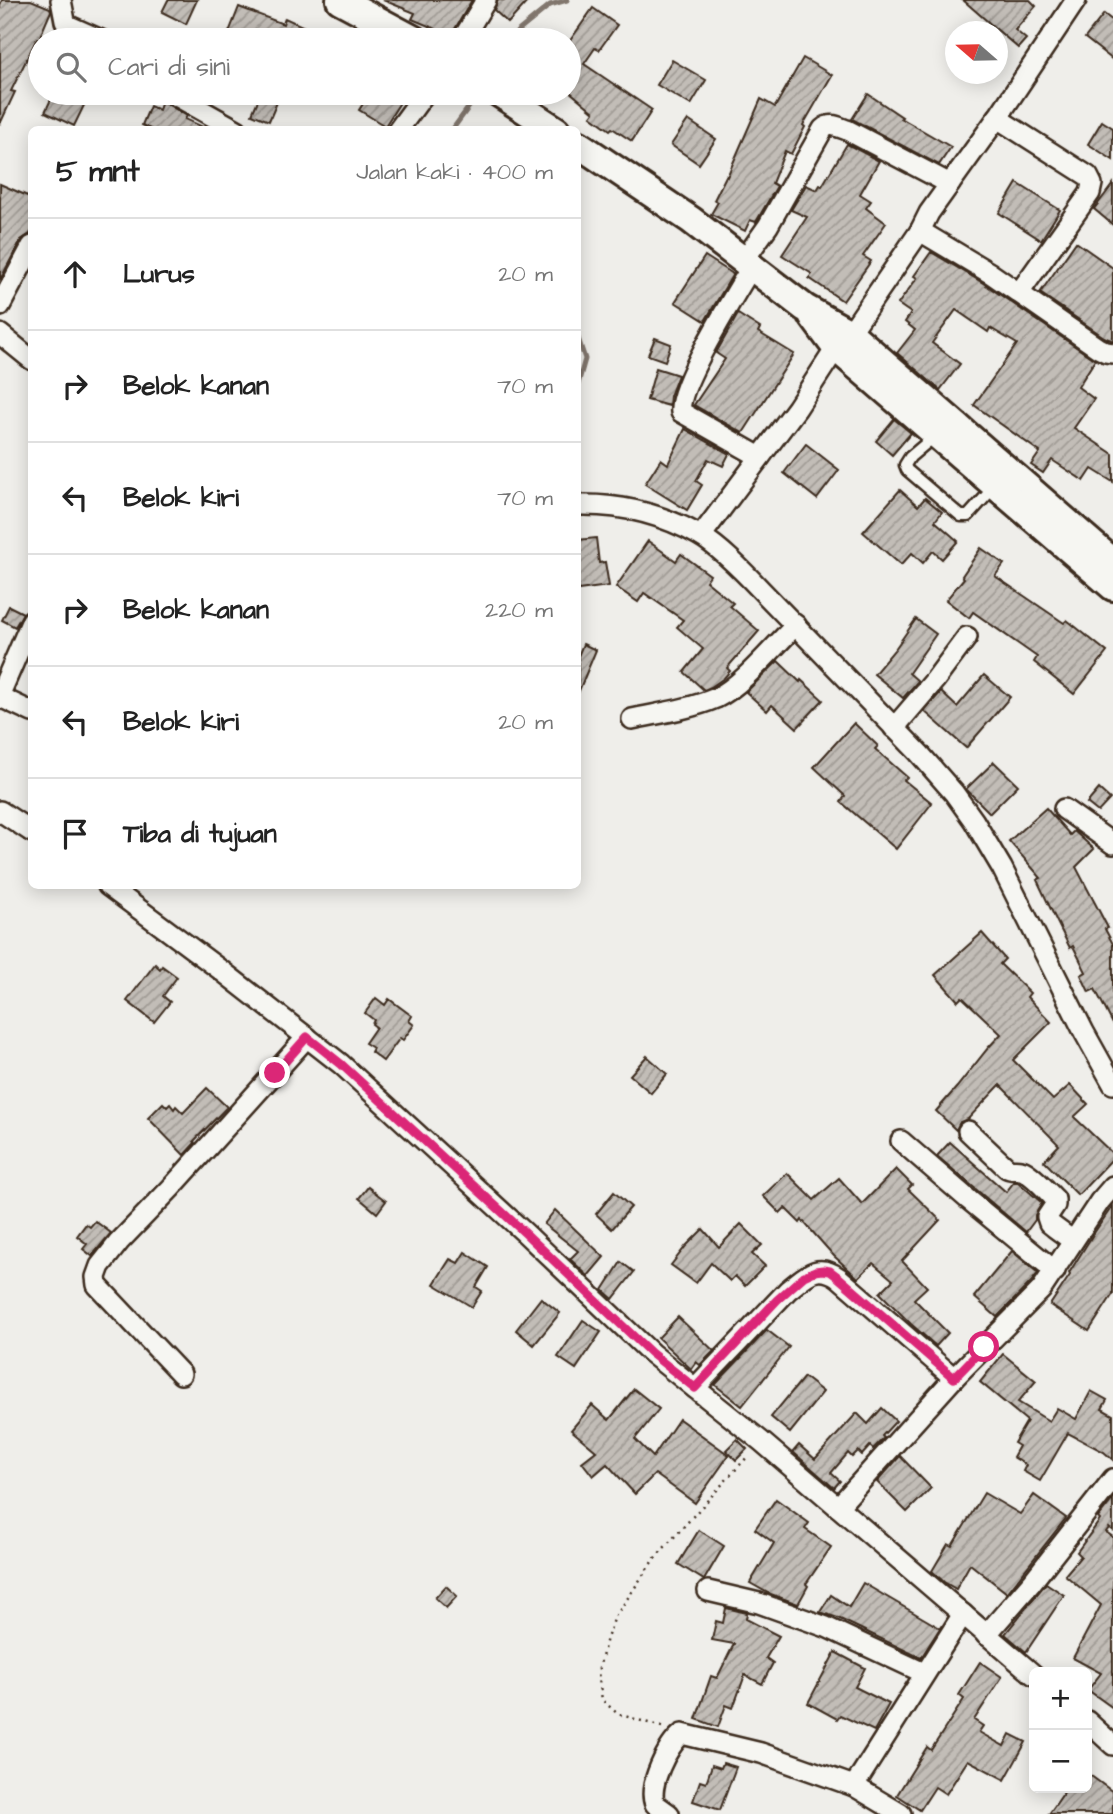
<!DOCTYPE html>
<html lang="id">
<meta charset="utf-8">
<style>
:root{--surface:#fff;--page:#f6f6f6;--text:#222;--muted:#767676;--line:#e0e0e0}
body{margin:0;font-family:"Architects Daughter",sans-serif;background:var(--page);color:var(--text)}
.controls{position:absolute;right:21px;bottom:21px;display:grid;overflow:hidden;border-radius:10px;box-shadow:0 4px 18px #0003}
.controls button{width:63px;height:63px;display:grid;place-items:center;padding:0;border:0;border-bottom:2px solid var(--line);background:var(--surface);color:var(--text);font:35px sans-serif}
.compass{position:absolute;left:945px;top:21px;width:63px;height:63px;border-radius:50%;background:var(--surface);box-shadow:0 4px 18px #0003;rotate:290deg}
.stop{position:absolute;width:21px;height:21px;margin:-16px;border:5px solid #db2777;border-radius:50%;background:#fff}
.stop.end{background:#db2777;border-color:#fff;box-shadow:0 2px 7px #0008}
.list{margin:0;padding:0;list-style:none}
h2{display:flex;justify-content:space-between;align-items:center;height:91px;margin:0;padding:0 28px;font-size:30px}
h2 small{font-size:23px;font-weight:400;color:var(--muted)}
.list li{display:grid;grid-template-columns:46px 1fr auto;gap:21px;align-items:center;box-sizing:border-box;height:112px;padding:0 28px;border-top:2px solid var(--line)}
.list b{display:block;font-size:26px;white-space:nowrap}
.list em{font-size:23px;font-style:normal;color:var(--muted)}
.icon{flex:none;width:38px;height:38px;fill:none;stroke:currentColor;stroke-width:2;stroke-linecap:round;stroke-linejoin:round}
.map{position:relative;flex:none;width:1113px;height:1814px;overflow:hidden}
.search{position:absolute;background:var(--surface);box-shadow:0 4px 18px #0003;left:28px;top:28px;width:553px;height:77px;display:flex;align-items:center;gap:18px;box-sizing:border-box;padding:0 24px;border-radius:38px;color:var(--muted);font-size:26px}
.panel{position:absolute;background:var(--surface);box-shadow:0 4px 18px #0003;left:28px;top:126px;width:553px;height:763px;border-radius:10px}
.map>svg:first-child{display:block}
.lines{fill:none;stroke-linecap:round;stroke-linejoin:round}
.stream{stroke:#81766d;stroke-width:5}
.building{fill:url(#building-hatch);stroke:#3b2a1e;stroke-width:2}
.lane-casing{stroke:#3b2a1e;stroke-width:15}
.street-casing{stroke:#3b2a1e;stroke-width:24}
.secondary-casing{stroke:#3b2a1e;stroke-width:32}
.path{stroke:#3b2a1e;stroke-width:2.5;stroke-dasharray:2 5;stroke-linecap:butt}
.lane{stroke:#f6f6f2;stroke-width:10}
.street{stroke:#f6f6f2;stroke-width:19}
.secondary{stroke:#f6f6f2;stroke-width:26}
.route{stroke:#db2777;stroke-width:9}
</style>
<div class="map">
<svg width="1113" height="1814" viewBox="0 0 1113 1814">
<defs>
<pattern id="building-hatch" width="6" height="6" patternUnits="userSpaceOnUse" patternTransform="scale(1.75)"><rect width="6" height="6" fill="#c2bdb7"/><path d="M-1 1l2-2M0 6l6-6M5 7l2-2" fill="none" stroke="#9f9a94"/></pattern>
</defs>
<rect width="100%" height="100%" fill="#efeeea"/>
<filter id="ink" filterUnits="userSpaceOnUse"><feTurbulence type="fractalNoise" baseFrequency=".0143" numOctaves="2"/><feDisplacementMap in="SourceGraphic" scale="14" xChannelSelector="R" yChannelSelector="G"/><feConvolveMatrix kernelMatrix="1 2 1 2 8 2 1 2 1" color-interpolation-filters="sRGB"/></filter>
<g filter="url(#ink)">
<g class="lines">
<!-- stream -->
<g class="stream">
<polyline points="513,40 517,32 550,5 567,0"/>
<polyline points="452,130 479,93"/>
<polyline points="578,338 585,359 578,384"/>
</g>
</g>
<!-- building -->
<g class="building">
<polygon points="2,0 31,0 50,8 51,11 39,39 37,38 11,91 15,92 0,124 0,5"/>
<polygon points="168,0 197,0 186,24 162,12"/>
<polygon points="383,0 472,0 452,34 450,40 437,36 438,35 434,33 436,29 412,19 415,13"/>
<polygon points="498,0 529,0 508,23 494,10"/>
<polygon points="963,0 1030,0 1036,6 1015,30 1026,39 1018,48"/>
<polygon points="239,7 283,24 285,18 333,40 226,40"/>
<polygon points="593,8 617,25 599,50 595,48 584,64 652,110 632,141 612,128 610,130 591,116 594,112 569,91 569,42"/>
<polygon points="1104,14 1113,21 1113,60 1085,38"/>
<polygon points="803,58 832,75 803,125 805,127 791,154 785,151 772,183 777,186 756,222 750,220 745,231 711,214 718,202 714,200 726,176 727,177 761,99 775,107"/>
<polygon points="672,60 706,80 691,105 657,85"/>
<polygon points="54,93 90,93 74,126 45,112"/>
<polygon points="261,93 281,93 269,121 252,114"/>
<polygon points="370,93 406,93 385,126 359,110"/>
<polygon points="868,94 902,117 901,118 951,147 939,165 852,119"/>
<polygon points="162,101 187,116 185,119 209,130 152,130 142,125 150,106 159,110"/>
<polygon points="688,120 716,139 699,164 671,145"/>
<polygon points="1102,121 1113,128 1113,160 1088,144"/>
<polygon points="847,144 879,161 860,194 871,201 866,208 886,223 863,256 871,261 843,301 809,278 812,274 782,255 807,217 791,210 806,185 817,190 820,185 822,186"/>
<polygon points="1017,183 1060,210 1041,240 999,213"/>
<polygon points="0,184 32,198 32,231 30,234 21,240 0,280"/>
<polygon points="1113,184 1113,225 1094,209"/>
<polygon points="1076,242 1113,268 1113,341 1104,337 1040,293"/>
<polygon points="931,252 983,283 1095,360 1078,387 1094,399 1074,428 1113,454 1113,482 1092,469 1084,481 1052,460 1043,473 1031,465 1040,452 974,405 1017,344 990,328 988,332 956,310 932,343 960,364 940,390 897,353 915,330 905,322 911,313 898,304 917,278 914,276"/>
<polygon points="705,256 733,274 705,321 675,302"/>
<polygon points="738,314 760,328 758,332 794,354 743,433 694,405 725,359 716,353"/>
<polygon points="655,338 671,344 665,361 648,355"/>
<polygon points="656,368 678,375 670,396 669,406 647,400"/>
<polygon points="894,419 911,433 892,455 876,441"/>
<polygon points="685,429 729,454 723,466 708,459 696,481 702,485 687,510 645,484 661,459 668,464"/>
<polygon points="806,444 839,470 817,499 784,473"/>
<polygon points="900,490 918,506 925,498 942,512 935,521 958,541 942,559 933,551 923,563 912,553 901,565 863,532"/>
<polygon points="596,538 599,563 605,562 609,586 578,590 578,540"/>
<polygon points="648,541 676,561 681,554 710,575 706,581 733,603 730,606 759,631 727,668 730,671 724,678 711,687 704,690 684,672 703,649 677,627 683,620 644,593 638,602 616,587"/>
<polygon points="981,548 1004,564 995,576 1064,623 1067,620 1107,652 1074,694 1034,662 1037,657 973,612 969,618 946,600 964,578 962,576"/>
<polygon points="9,606 23,613 15,627 2,620"/>
<polygon points="916,619 936,634 909,673 918,681 903,698 874,674 895,649"/>
<polygon points="583,644 596,650 578,693 578,656"/>
<polygon points="778,661 800,682 801,680 823,700 797,728 772,705 767,711 746,692"/>
<polygon points="984,675 1010,697 966,748 924,711 941,692 957,707"/>
<polygon points="854,723 878,746 875,749 907,777 904,780 932,803 896,849 841,802 845,796 814,767"/>
<polygon points="994,762 1018,785 990,813 966,789"/>
<polygon points="1099,789 1110,799 1098,812 1087,803"/>
<polygon points="1046,808 1070,835 1074,831 1094,849 1076,867 1108,928 1105,929 1113,944 1113,1024 1095,989 1089,992 1081,975 1086,972 1073,946 1070,948 1057,922 1037,880 1041,878 1009,841"/>
<polygon points="982,933 1005,959 1000,964 1030,993 1027,997 1051,1022 1013,1060 1053,1100 1070,1085 1088,1104 1074,1117 1113,1154 1113,1158 1078,1195 1044,1161 1059,1145 1000,1085 968,1119 960,1122 956,1130 936,1111 957,1087 988,1048 1001,1034 962,997 958,1001 935,975"/>
<polygon points="155,964 160,969 162,966 177,977 163,996 170,1002 154,1022 127,1001"/>
<polygon points="376,998 385,1005 389,999 412,1016 409,1021 414,1025 403,1040 400,1038 383,1061 371,1052 373,1048 365,1043 376,1027 372,1024 374,1020 365,1013"/>
<polygon points="647,1056 667,1074 651,1093 630,1075"/>
<polygon points="207,1088 227,1107 194,1141 195,1143 184,1155 148,1118 163,1103 167,1107 170,1104 174,1109 176,1106 183,1113"/>
<polygon points="950,1142 1006,1192 1014,1182 1018,1182 1042,1203 1035,1215 1035,1220 1026,1232 937,1156"/>
<polygon points="896,1169 912,1185 908,1189 940,1220 902,1261 927,1287 914,1299 948,1333 936,1346 911,1324 880,1293 893,1280 873,1263 858,1278 834,1256 802,1220 800,1223 785,1208 780,1213 763,1196 787,1173 814,1200 839,1178 862,1204"/>
<polygon points="368,1187 386,1201 377,1213 359,1198"/>
<polygon points="614,1192 631,1207 612,1229 596,1214"/>
<polygon points="1113,1205 1113,1294 1089,1331 1050,1305 1070,1275 1069,1273 1092,1236"/>
<polygon points="555,1210 604,1257 588,1276 570,1259 578,1251 544,1224"/>
<polygon points="95,1221 111,1233 92,1256 83,1249 87,1244 77,1236 86,1224 90,1227"/>
<polygon points="741,1224 762,1245 752,1254 765,1266 745,1286 735,1276 730,1281 711,1263 696,1283 671,1265 686,1246 703,1229 719,1247"/>
<polygon points="1012,1251 1038,1273 1031,1282 997,1317 974,1297"/>
<polygon points="465,1252 488,1267 476,1287 482,1291 472,1307 434,1284 450,1259 458,1263"/>
<polygon points="621,1262 634,1272 613,1299 603,1290"/>
<polygon points="541,1298 560,1313 534,1345 516,1330"/>
<polygon points="678,1317 714,1351 700,1365 696,1362 691,1369 658,1338"/>
<polygon points="583,1320 601,1332 576,1369 558,1357"/>
<polygon points="767,1330 789,1347 742,1406 715,1385"/>
<polygon points="1003,1354 1036,1381 1018,1402 1049,1421 1057,1408 1076,1419 1091,1391 1107,1400 1102,1409 1113,1415 1113,1460 1104,1452 1068,1433 1040,1481 1023,1471 1026,1465 1013,1457 1019,1446 1014,1443 1027,1421 980,1382"/>
<polygon points="804,1377 823,1392 790,1433 771,1417"/>
<polygon points="634,1389 659,1409 635,1439 653,1457 679,1419 729,1455 695,1503 655,1474 635,1494 607,1464 593,1476 582,1462 596,1451 571,1430 592,1405 609,1420"/>
<polygon points="882,1408 896,1421 882,1436 884,1438 873,1449 870,1446 862,1455 858,1451 852,1457 848,1453 831,1473 840,1481 834,1488 793,1452 799,1445 815,1459 857,1413 868,1424"/>
<polygon points="737,1439 747,1449 736,1460 726,1450"/>
<polygon points="900,1456 931,1488 907,1512 877,1482"/>
<polygon points="984,1493 1020,1514 1034,1495 1066,1518 1007,1593 970,1564 956,1589 944,1582 932,1571 948,1544 952,1546"/>
<polygon points="776,1499 809,1523 805,1529 831,1547 806,1584 808,1586 798,1604 768,1593 750,1583 774,1543 755,1529"/>
<polygon points="1113,1499 1113,1531 1109,1528 1106,1532 1113,1537 1113,1708 1088,1690 1101,1673 1073,1658 1101,1605 1065,1575 1081,1556 1077,1552 1100,1520 1098,1518"/>
<polygon points="699,1530 724,1546 704,1580 678,1564"/>
<polygon points="863,1583 940,1628 921,1658 838,1618 820,1612 831,1595 849,1607"/>
<polygon points="1046,1583 1064,1595 1026,1652 1005,1634"/>
<polygon points="446,1586 457,1596 446,1608 435,1598"/>
<polygon points="726,1608 747,1613 746,1619 779,1636 766,1658 773,1663 762,1684 745,1675 733,1708 726,1705 718,1727 696,1719 711,1676 717,1678 734,1644 712,1640 716,1621 723,1623"/>
<polygon points="835,1652 865,1668 855,1687 889,1704 874,1731 840,1715 837,1719 808,1703"/>
<polygon points="980,1662 1002,1677 974,1720 983,1726 979,1732 1004,1746 1010,1734 1026,1742 1005,1780 968,1760 946,1794 935,1787 920,1810 897,1795 927,1747 931,1750 964,1699 959,1695"/>
<polygon points="723,1763 736,1767 720,1810 693,1801 700,1781 706,1783 712,1765 721,1768"/>
<polygon points="1087,1773 1113,1792 1113,1814 1049,1814 1067,1788 1087,1788"/>
</g>
<g class="lines">
<defs>
<polyline id="lane" points="936,435 910,457 905,465 907,470 961,516 968,516 995,486"/>
<g id="street">
<polyline points="61,0 65,21 67,25 101,40"/>
<polyline points="462,40 486,0"/>
<polyline points="171,93 237,130"/>
<polyline points="997,118 1088,176 1092,184 1090,193 1019,293"/>
<polyline points="398,130 425,93"/>
<polyline points="920,231 990,273 1098,348 1106,352 1113,353"/>
<path d="M744 260 768 226 823 129C830 122 838 127 847 130L950 184"/>
<path d="M752 266C737 291 676 389 681 412L760 457"/>
<polyline points="0,306 32,246"/>
<polyline points="0,334 32,360"/>
<path d="M578 505C620 504 662 514 699 535 720 547 744 572 761 590L919 753 954 793 974 821 1002 868 1084 1032 1113 1084"/>
<polyline points="701,536 797,408 836,348 850,333 920,231 929,213 1000,114 1076,0"/>
<polyline points="0,694 32,620"/>
<polyline points="0,697 32,712"/>
<path d="M632 719C660 713 690 709 716 698 742 686 774 646 796 625"/>
<polyline points="894,728 935,680 967,637"/>
<polyline points="1064,809 1113,844"/>
<polyline points="0,811 32,832"/>
<polyline points="108,886 222,971 341,1064 525,1233 651,1353 761,1441 838,1507"/>
<path d="M968 1131 1007 1168C1013 1171 1018 1168 1024 1171 1035 1177 1046 1190 1055 1199V1205L1047 1217 1049 1223 1054 1227 1073 1241"/>
<polyline points="901,1141 969,1200 1055,1271"/>
<polyline points="181,1374 97,1285 96,1277 100,1266 119,1242 171,1188 307,1037"/>
<path d="M695 1388 788 1290C805 1277 816 1262 838 1277L954 1378"/>
<polyline points="708,1591 759,1603 826,1627 924,1673"/>
<polyline points="986,1635 1032,1582 1113,1479"/>
<polyline points="1034,1675 838,1507 954,1378 1041,1290 1100,1201 1113,1186"/>
<polyline points="1087,1721 1113,1745"/>
<path d="M669 1814 655 1804C647 1786 668 1745 682 1734L761 1753 854 1786"/>
<polyline points="901,1814 854,1786 963,1614"/>
</g>
<g id="secondary">
<polyline points="340,0 415,40"/>
<polyline points="499,93 556,130"/>
<polyline points="578,144 691,220 805,308 850,333 1113,562"/>
<polyline points="813,317 836,348 1113,587"/>
</g>
</defs>
<!-- lane casing -->
<use href="#lane" class="lane-casing"/>
<!-- street casing -->
<use href="#street" class="street-casing"/>
<!-- secondary casing -->
<use href="#secondary" class="secondary-casing"/>
<!-- path -->
<polyline class="path" points="662,1727 618,1714 602,1700 598,1672 607,1638 615,1617 654,1559 749,1455"/>
<!-- lane -->
<use href="#lane" class="lane"/>
<!-- street -->
<use href="#street" class="street"/>
<!-- secondary -->
<use href="#secondary" class="secondary"/>
</g>
</g>
<g class="lines" filter="url(#ink)">
<!-- route -->
<polyline class="route" points="275,1073 307,1037 341,1064 525,1233 651,1353 695,1388 777,1300 804,1276 815,1271 823,1270 830,1271 838,1277 954,1378 984,1347"/>
</g>
</svg>
<div class="controls">
<button>+</button>
<button>−</button>
</div>
<svg class="compass" viewBox="-18 -18 36 36"><path d="M0-13l5 13h-10z" fill="#e53935"/><path d="M0 13l5-13h-10z" fill="#767676"/></svg>
<div class="stop" style="left:984px;top:1347px"></div>
<div class="stop end" style="left:275px;top:1073px"></div>
<div class="search"><svg class="icon" aria-label="search" viewBox="0 0 24 24"><circle cx="10" cy="10" r="6"/><path d="M15 15l6 6"/></svg>Cari di sini</div>
<section class="panel">
<h2>5 mnt<small>Jalan kaki · 400 m</small></h2>
<ul class="list">
<li><svg class="icon" aria-label="ahead" viewBox="0 0 24 24"><path d="M12 20V5M6 11l6-6 6 6"/></svg><div><b>Lurus</b></div><em>20 m</em></li>
<li><svg class="icon" aria-label="right" viewBox="0 0 24 24"><path d="M7 20v-9h11M14 6l5 5-5 5"/></svg><div><b>Belok kanan</b></div><em>70 m</em></li>
<li><svg class="icon" aria-label="left" viewBox="0 0 24 24"><path d="M17 20v-9H6M10 6l-5 5 5 5"/></svg><div><b>Belok kiri</b></div><em>70 m</em></li>
<li><svg class="icon" aria-label="right" viewBox="0 0 24 24"><path d="M7 20v-9h11M14 6l5 5-5 5"/></svg><div><b>Belok kanan</b></div><em>220 m</em></li>
<li><svg class="icon" aria-label="left" viewBox="0 0 24 24"><path d="M17 20v-9H6M10 6l-5 5 5 5"/></svg><div><b>Belok kiri</b></div><em>20 m</em></li>
<li><svg class="icon" aria-label="arrive" viewBox="0 0 24 24"><path d="M6 21V4h12l-3 4 3 4H6"/></svg><div><b>Tiba di tujuan</b></div></li>
</ul>
</section>
</div>
